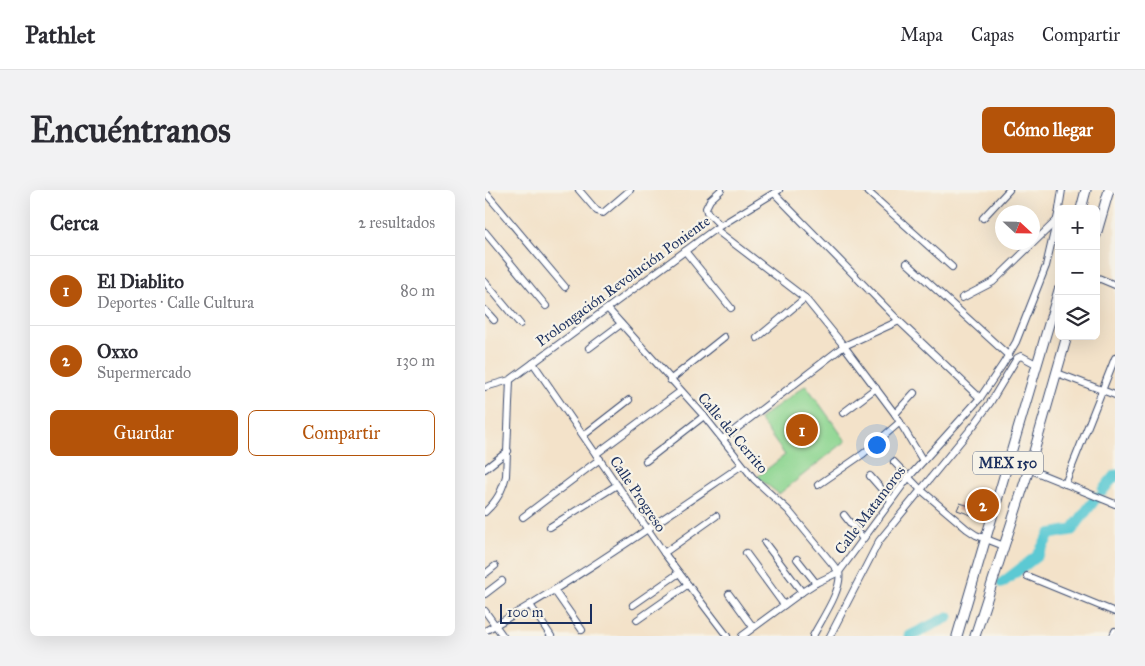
<!DOCTYPE html>
<html lang="es">
<meta charset="utf-8">
<style>
:root{--surface:#fff;--page:#f2f2f3;--text:#2b2b33;--muted:#7c7c81;--line:#e1e1e2;--accent:#b45309}
body{margin:0;font-family:"IM FELL Great Primer",serif;background:var(--page);color:var(--text)}
.controls{position:absolute;right:15px;top:15px;display:grid;overflow:hidden;border-radius:8px;box-shadow:0 5px 20px #0002}
.controls button{width:45px;height:45px;display:grid;place-items:center;padding:0;border:0;border-bottom:1px solid var(--line);background:var(--surface);color:var(--text);font:25px sans-serif}
.compass{position:absolute;left:510px;top:15px;width:45px;height:45px;border-radius:50%;background:var(--surface);box-shadow:0 5px 20px #0002;rotate:112deg}
.scale{position:absolute;left:15px;bottom:12px;width:92px;box-sizing:border-box;padding-left:5px;border:2px solid #1b2f5e;border-top:0;font-size:14px;line-height:18px;white-space:nowrap;color:#1b2f5e;-webkit-text-stroke:4px #f7f3e8;paint-order:stroke}
.you{position:absolute;left:391px;top:254px;width:18px;height:18px;margin:-12px;border:4px solid #fff;border-radius:50%;background:#1a73e8;box-shadow:0 0 0 8px #1a73e833}
.badge{display:grid;place-items:center;width:32px;height:32px;border-radius:50%;background:var(--accent);color:#fff;font-size:16px;font-weight:700}
.pin{position:absolute;translate:-50% -50%;border:2px solid #fff;box-shadow:0 1px 5px #0006}
.list{margin:0;padding:0;list-style:none}
h2{display:flex;justify-content:space-between;align-items:center;height:65px;margin:0;padding:0 20px;font-size:21px}
h2 small{font-size:16px;font-weight:400;color:var(--muted)}
.list li{display:grid;grid-template-columns:32px 1fr auto;gap:15px;align-items:center;box-sizing:border-box;height:70px;padding:0 20px;border-top:1px solid var(--line)}
.list b{display:block;font-size:19px;white-space:nowrap}
.list p{margin:0;font-size:16px;white-space:nowrap;color:var(--muted)}
.list em{font-size:16px;font-style:normal;color:var(--muted)}
.actions{display:flex;gap:10px;padding:15px 20px}
.actions a{flex:1;padding:11px 0;border:1px solid var(--accent);border-radius:8px;text-align:center;font-size:18px;color:var(--accent)}
.actions .main{background:var(--accent);color:#fff}
.icon{flex:none;width:28px;height:28px;fill:none;stroke:currentColor;stroke-width:2;stroke-linecap:round;stroke-linejoin:round}
.map{position:relative;flex:none;width:630px;height:446px;overflow:hidden;border-radius:8px}
header{display:flex;align-items:center;gap:30px;box-sizing:border-box;height:70px;padding:0 25px;background:var(--surface);border-bottom:1px solid var(--line)}
header strong{font-size:24px}
nav{display:flex;gap:28px;margin-inline-start:auto;font-size:18px}
.intro{display:flex;align-items:center;justify-content:space-between;box-sizing:border-box;height:120px;padding:0 30px}
h1{margin:0;font-size:35px}
.button{padding:12px 22px;border-radius:8px;background:var(--accent);color:#fff;font-size:18px;font-weight:700}
main{display:flex;gap:30px;padding:0 30px}
aside{flex:1;background:var(--surface);border-radius:8px;box-shadow:0 5px 20px #0002}
.map>svg:first-child{display:block}
.green{fill:#8cd590;stroke:#548277}
.lines{fill:none;stroke-linecap:round;stroke-linejoin:round}
.river{stroke:#5cc9d3;stroke-width:11}
.building{fill:#cb978c}
.minor-casing{stroke:#3b4a6e;stroke-width:8}
.major-casing{stroke:#3b4a6e;stroke-width:11}
.minor{stroke:#fff;stroke-width:6}
.major{stroke:#fff;stroke-width:9}
.labels{text-anchor:middle;stroke-width:4.5;stroke-linejoin:round;paint-order:stroke}
.shield{fill:#f7f3e8;stroke:#5d6a87;stroke-width:1}
.shield-label{font-size:14px;font-weight:bold;fill:#1b2f5e}
.street-label{font-size:15px;fill:#1b2f5e;stroke:#f7f3e8}
</style>
<header>
<strong>Pathlet</strong>
<nav><a>Mapa</a><a>Capas</a><a>Compartir</a></nav>
</header>
<div class="intro"><h1>Encuéntranos</h1><a class="button">Cómo llegar</a></div>
<main>
<aside>
<h2>Cerca<small>2 resultados</small></h2>
<ul class="list">
<li><span class="badge">1</span><div><b>El Diablito</b><p>Deportes · Calle Cultura</p></div><em>80 m</em></li>
<li><span class="badge">2</span><div><b>Oxxo</b><p>Supermercado</p></div><em>130 m</em></li>
</ul>
<div class="actions"><a class="main">Guardar</a><a>Compartir</a></div>
</aside>
<div class="map">
<svg width="630" height="446" viewBox="0 0 630 446">
<rect width="100%" height="100%" fill="#f7f3e8"/>
<filter id="ink" filterUnits="userSpaceOnUse"><feTurbulence type="fractalNoise" baseFrequency=".02" numOctaves="2"/><feDisplacementMap in="SourceGraphic" scale="10" xChannelSelector="R" yChannelSelector="G"/><feConvolveMatrix kernelMatrix="1 2 1 2 8 2 1 2 1" color-interpolation-filters="sRGB"/></filter>
<filter id="wash" filterUnits="userSpaceOnUse"><feTurbulence type="fractalNoise" baseFrequency=".0096" numOctaves="4" result="noise"/><feDisplacementMap in="SourceGraphic" scale="20" xChannelSelector="R" yChannelSelector="G"/><feGaussianBlur stdDeviation="1.12" result="paint"/><feColorMatrix in="noise" values="0 0 0 0 0 0 0 0 0 0 0 0 0 0 0 0 0 1.4 0 .05"/><feComposite in="paint" operator="in"/></filter>
<g filter="url(#wash)">
<rect width="100%" height="100%" fill="#f3e2c9"/>
<!-- green -->
<polygon class="green" points="321,195 361,251 294,304 272,287 300,265 274,229"/>
<g class="lines">
<!-- river -->
<g class="river">
<polyline points="618,300 630,285"/>
<polyline points="517,393 552,366 565,344 587,340 611,308"/>
<polyline points="425,446 463,427"/>
</g>
</g>
<g id="blocks">
<!-- building -->
<polygon class="building" points="490,310 496,312 492,327 472,320 475,313 488,317"/>
</g>
</g>
<g filter="url(#ink)">
<use href="#blocks" fill-opacity="0" stroke="#3b4a6e" stroke-width="1"/>
<g class="lines">
<defs>
<g id="minor">
<polyline points="94,0 112,21 118,23 145,0"/>
<polyline points="381,0 467,77"/>
<polyline points="0,2 80,97"/>
<polyline points="289,3 414,131 495,208"/>
<polyline points="574,19 577,0"/>
<polyline points="498,28 524,0"/>
<polyline points="235,35 222,22 221,18 225,10 236,0"/>
<polyline points="230,39 320,108 359,156 410,224 438,271"/>
<polyline points="0,42 61,116"/>
<polyline points="200,61 246,118"/>
<polyline points="422,73 524,166"/>
<polyline points="611,87 630,95"/>
<polyline points="0,92 35,134"/>
<polyline points="477,108 508,92 571,31"/>
<path d="M123 119 219 226 269 289 303 320 354 382C358 399 336 430 328 446"/>
<polyline points="0,120 9,130"/>
<polyline points="272,148 320,108"/>
<polyline points="104,158 136,134"/>
<polyline points="48,173 179,363 242,446"/>
<polyline points="572,183 630,205"/>
<polyline points="185,190 239,147"/>
<polyline points="0,197 25,190 230,39 294,0"/>
<polyline points="358,223 391,198"/>
<polyline points="410,224 429,203"/>
<polyline points="99,245 144,210"/>
<polyline points="238,249 359,156 414,131"/>
<polyline points="111,264 196,201"/>
<polyline points="161,271 219,226"/>
<polyline points="524,271 630,314"/>
<polyline points="409,272 435,299 482,339 491,345 519,356"/>
<polyline points="0,279 23,261"/>
<polyline points="385,286 406,310"/>
<polyline points="580,294 630,168"/>
<polyline points="333,295 378,264 415,232"/>
<path d="M0 322C12 311 17 301 21 286L25 190"/>
<polyline points="359,325 377,348"/>
<polyline points="38,327 115,269"/>
<polyline points="65,337 132,295"/>
<polyline points="280,353 317,402"/>
<polyline points="179,363 231,326"/>
<polyline points="261,363 299,415"/>
<polyline points="312,369 331,393"/>
<polyline points="0,384 10,376"/>
<polyline points="542,386 630,422"/>
<polyline points="69,400 97,440"/>
<polyline points="0,404 17,391"/>
<polyline points="244,404 268,437"/>
<polyline points="45,415 66,446"/>
<polyline points="148,415 194,383"/>
<polyline points="0,421 18,446"/>
<polyline points="152,430 202,395"/>
<path d="M0 441C89 391 173 332 257 275"/>
<polyline points="257,446 317,402 331,393 354,382 423,288 495,208 518,174 531,152 561,76 574,20"/>
<polyline points="345,446 394,351 489,235 505,213 532,168 536,166 551,174"/>
<polyline points="628,446 630,441"/>
</g>
<g id="major">
<polyline points="596,19 601,0"/>
<polyline points="611,45 624,0"/>
<polyline points="472,446 574,100"/>
<polyline points="490,446 544,279 582,146"/>
</g>
</defs>
<!-- minor casing -->
<use href="#minor" class="minor-casing"/>
<!-- major casing -->
<use href="#major" class="major-casing"/>
<!-- minor -->
<use href="#minor" class="minor"/>
<!-- major -->
<use href="#major" class="major"/>
</g>
</g>
<g class="labels">
<!-- shield labels -->
<rect class="shield" x="488" y="261.5" width="70" height="23" rx="4"/>
<g class="shield-label">
<text x="523" y="278">MEX 150</text>
</g>
<!-- street labels -->
<g class="street-label">
<text transform="translate(138 91) rotate(-36)" y="5">Prolongación Revolución Poniente</text>
<text transform="translate(248 243) rotate(50)" y="5">Calle del Cerrito</text>
<text transform="translate(153 304) rotate(56)" y="5">Calle Progreso</text>
<text transform="translate(385 320) rotate(-53)" y="5">Calle Matamoros</text>
</g>
</g>
</svg>
<div class="controls">
<button>+</button>
<button>−</button>
<button><svg class="icon" aria-label="layers" viewBox="0 0 24 24"><path d="M12 4l9 5-9 5-9-5zM3 14l9 5 9-5"/></svg></button>
</div>
<svg class="compass" viewBox="-18 -18 36 36"><path d="M0-13l5 13h-10z" fill="#e53935"/><path d="M0 13l5-13h-10z" fill="#7c7c81"/></svg>
<div class="scale">100 m</div>
<div class="you"></div>
<div class="pin badge" style="left:317px;top:240px">1</div>
<div class="pin badge" style="left:498px;top:315px">2</div>
</div>
</main>
